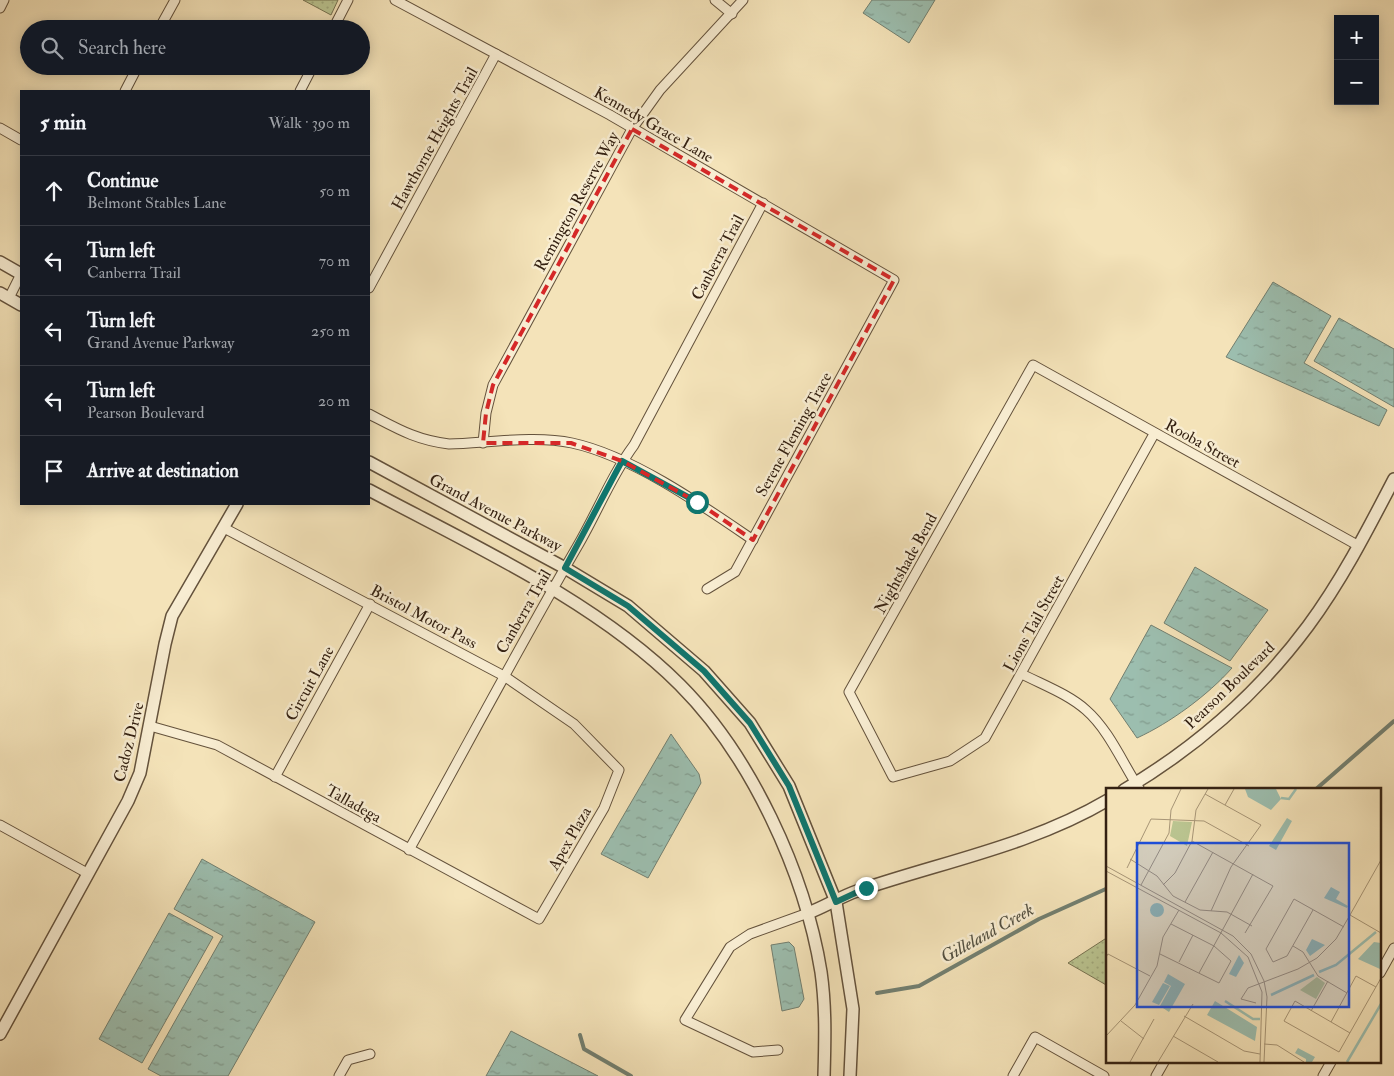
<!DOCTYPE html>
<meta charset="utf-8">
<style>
:root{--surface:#171b24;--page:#242831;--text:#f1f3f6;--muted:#9ea1a6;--line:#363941}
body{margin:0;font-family:"IM FELL Double Pica",serif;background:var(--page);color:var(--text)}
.controls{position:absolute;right:15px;top:15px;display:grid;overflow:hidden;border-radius:0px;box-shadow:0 2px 12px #0003}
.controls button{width:45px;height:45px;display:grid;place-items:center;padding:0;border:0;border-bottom:1px solid var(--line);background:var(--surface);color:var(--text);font:25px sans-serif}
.stop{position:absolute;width:15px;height:15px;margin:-11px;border:4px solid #0f766e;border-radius:50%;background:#fff}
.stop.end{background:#0f766e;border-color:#fff;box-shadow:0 1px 5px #0008}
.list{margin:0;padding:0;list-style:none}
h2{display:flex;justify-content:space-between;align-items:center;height:65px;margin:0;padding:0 20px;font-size:21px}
h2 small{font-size:16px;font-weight:400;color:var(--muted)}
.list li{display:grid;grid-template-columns:32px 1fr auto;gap:15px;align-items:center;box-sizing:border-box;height:70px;padding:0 20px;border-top:1px solid var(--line)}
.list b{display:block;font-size:19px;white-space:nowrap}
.list p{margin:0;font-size:16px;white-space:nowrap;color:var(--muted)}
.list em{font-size:16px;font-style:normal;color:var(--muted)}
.icon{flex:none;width:28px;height:28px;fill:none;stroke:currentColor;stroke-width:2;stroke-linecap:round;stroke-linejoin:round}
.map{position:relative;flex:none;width:1394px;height:1076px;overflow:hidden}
.search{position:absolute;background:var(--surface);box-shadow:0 2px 12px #0003;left:20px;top:20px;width:350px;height:55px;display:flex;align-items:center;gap:12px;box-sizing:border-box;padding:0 18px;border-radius:28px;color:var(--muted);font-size:19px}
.panel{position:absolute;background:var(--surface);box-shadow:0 2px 12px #0003;left:20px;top:90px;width:350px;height:415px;border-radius:0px}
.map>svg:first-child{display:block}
.green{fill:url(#green-dots);stroke:#777251}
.water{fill:url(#water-ripples);stroke:#727f70}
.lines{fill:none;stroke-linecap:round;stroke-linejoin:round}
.stream{stroke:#727f70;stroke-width:4}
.minor-casing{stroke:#64523c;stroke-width:11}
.tertiary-casing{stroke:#64523c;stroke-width:14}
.minor{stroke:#f8edd2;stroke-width:9}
.tertiary{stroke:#f8edd2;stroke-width:11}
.route{stroke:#0f766e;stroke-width:6}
.marked{fill:none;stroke:#d62828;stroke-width:4;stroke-dasharray:10 6;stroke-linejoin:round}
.labels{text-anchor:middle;stroke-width:5;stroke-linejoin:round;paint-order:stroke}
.street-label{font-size:16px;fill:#342112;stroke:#f8edd2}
.water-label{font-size:18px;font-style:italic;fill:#535041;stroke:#f8edd2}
.inset-river{fill:none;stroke:#9cbeaf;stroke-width:2.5}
.inset-road{fill:none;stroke:#a79576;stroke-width:1}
.view{fill:#1d4ed8;fill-opacity:0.15;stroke:#1d4ed8;stroke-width:2.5}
.inset-edge{fill:none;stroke:#342112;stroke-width:2.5}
</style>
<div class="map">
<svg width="1394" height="1076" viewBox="0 0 1394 1076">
<defs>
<pattern id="green-dots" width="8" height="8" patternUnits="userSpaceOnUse" patternTransform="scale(1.25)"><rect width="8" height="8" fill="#bac490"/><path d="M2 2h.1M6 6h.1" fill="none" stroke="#a0a87b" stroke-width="1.8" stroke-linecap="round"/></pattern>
<pattern id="water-ripples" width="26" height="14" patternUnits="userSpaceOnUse" patternTransform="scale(1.25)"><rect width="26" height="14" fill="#9cbeaf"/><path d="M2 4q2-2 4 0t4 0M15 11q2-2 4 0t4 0" fill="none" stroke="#809a8d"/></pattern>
</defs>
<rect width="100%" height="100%" fill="#f4e3b9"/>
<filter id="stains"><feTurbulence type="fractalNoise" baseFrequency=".004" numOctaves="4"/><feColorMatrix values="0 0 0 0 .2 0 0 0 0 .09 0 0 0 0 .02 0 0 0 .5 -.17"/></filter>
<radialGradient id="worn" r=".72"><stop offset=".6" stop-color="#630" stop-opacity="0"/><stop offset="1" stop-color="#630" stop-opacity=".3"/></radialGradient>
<!-- green -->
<g class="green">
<polygon points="303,0 338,0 331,15"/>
<polygon points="1108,937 1108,986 1068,963"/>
</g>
<!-- water -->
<g class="water">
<polygon points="872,0 935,0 909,43 863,13"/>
<polygon points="1273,282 1331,316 1304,363 1387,410 1379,426 1226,357"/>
<polygon points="1339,318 1394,349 1394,407 1314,361"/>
<polygon points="1195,567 1268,610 1230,661 1164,623"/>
<path d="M1151 625 1232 668C1208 695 1170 723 1137 738L1110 699Z"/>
<polygon points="671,734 699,774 701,783 648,878 601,854"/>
<polygon points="202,859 315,922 228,1076 161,1076 148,1069 223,936 174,909"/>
<polygon points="169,913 213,937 142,1063 99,1039"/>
<polygon points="789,942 794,947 804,999 799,1007 782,1011 771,945"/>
<polygon points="511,1031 598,1076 486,1076"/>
</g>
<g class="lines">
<!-- stream -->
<g class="stream">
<polyline points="1315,790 1394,721"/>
<polyline points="877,993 919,986 1039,919 1108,888"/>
<polyline points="580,1035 584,1049 631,1076"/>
</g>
<defs>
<g id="minor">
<polyline points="395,0 610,115 894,280 735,572 707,589"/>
<polyline points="715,0 732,14"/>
<polyline points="0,8 4,0"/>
<polyline points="159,29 175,0"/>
<polyline points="333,29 348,0"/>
<polyline points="125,91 138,66"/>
<polyline points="300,91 313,66"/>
<polyline points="0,128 21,140"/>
<polyline points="369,288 496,54"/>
<polyline points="9,298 21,274"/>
<path d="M369 414C398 429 416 440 449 444 486 443 536 435 572 443 632 456 702 505 753 540"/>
<polyline points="1154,434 985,738 950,761 893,777 849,692 1033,365 1359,546"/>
<polyline points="483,443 486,413 493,385 632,129 660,90 743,0"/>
<path d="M1022 674C1043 685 1068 694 1086 710 1109 730 1123 764 1140 790"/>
<polyline points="150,726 217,745 539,919 604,808 619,770 574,724 504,676 224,528"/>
<polyline points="275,777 370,604"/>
<polyline points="0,825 87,873"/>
<path d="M409 850C465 749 519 647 577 547 597 513 611 476 634 445L763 203"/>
<polyline points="1380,973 1394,948"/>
<polyline points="778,1050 753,1052 685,1020 730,947 750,934 808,913"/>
<polyline points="339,1076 348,1060 370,1054"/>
<polyline points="1013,1076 1035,1037 1104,1076"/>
<polyline points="1156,1076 1164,1062"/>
<polyline points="1323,1076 1331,1062"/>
</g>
<g id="tertiary">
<polyline points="0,262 21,274"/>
<polyline points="0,293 21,305"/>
<polyline points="369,462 565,568 628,606 704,671 750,723 789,786 836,902 853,1009 850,1076"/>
<path d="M369 490C472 545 596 601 680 685 751 756 805 873 821 972 826 1007 825 1041 824 1076"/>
<path d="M1124 790C1195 748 1259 692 1308 626 1342 580 1368 529 1394 479"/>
<path d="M808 913C824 907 840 897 857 891 941 862 1030 846 1108 800"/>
<polyline points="0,1034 128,801 140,773 165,644 172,616 237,504"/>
</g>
</defs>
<!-- minor casing -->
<use href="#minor" class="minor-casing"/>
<!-- tertiary casing -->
<use href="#tertiary" class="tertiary-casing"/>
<!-- minor -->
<use href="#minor" class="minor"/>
<!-- tertiary -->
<use href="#tertiary" class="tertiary"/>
</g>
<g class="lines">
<!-- route -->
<polyline class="route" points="697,502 622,461 565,568 628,606 704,671 750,723 789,786 836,902 866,888"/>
</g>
<!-- marked area -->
<path class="marked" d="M632 129 894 280 753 540 697 502 622 461 571 443H483L486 413 493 385Z"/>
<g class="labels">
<!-- street labels -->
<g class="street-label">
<text transform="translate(654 124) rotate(30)" y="6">Kennedy Grace Lane</text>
<text transform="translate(434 138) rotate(-61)" y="6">Hawthorne Heights Trail</text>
<text transform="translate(576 201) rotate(-61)" y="6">Remington Reserve Way</text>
<text transform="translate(717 257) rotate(-62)" y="6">Canberra Trail</text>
<text transform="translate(793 434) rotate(-61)" y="6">Serene Fleming Trace</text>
<text transform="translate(1203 443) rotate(29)" y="6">Rooba Street</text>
<text transform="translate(496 512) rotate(28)" y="6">Grand Avenue Parkway</text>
<text transform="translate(905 563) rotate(-61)" y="6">Nightshade Bend</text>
<text transform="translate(523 611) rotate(-60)" y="6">Canberra Trail</text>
<text transform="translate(424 616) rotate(28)" y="6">Bristol Motor Pass</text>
<text transform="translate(1033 623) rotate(-61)" y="6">Lions Tail Street</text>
<text transform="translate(309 683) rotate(-61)" y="6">Circuit Lane</text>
<text transform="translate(1229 685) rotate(-44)" y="6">Pearson Boulevard</text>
<text transform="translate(128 742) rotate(-76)" y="6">Cadoz Drive</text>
<text transform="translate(354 803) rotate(29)" y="6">Talladega</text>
<text transform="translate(569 838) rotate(-60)" y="6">Apex Plaza</text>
</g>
<!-- water labels -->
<g class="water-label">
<text transform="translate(987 933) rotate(-29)" y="6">Gilleland Creek</text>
</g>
</g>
<!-- overview -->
<g transform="translate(1106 788)">
<rect width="275" height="275" fill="#f4e3b9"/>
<path d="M67 33 86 34 81 58 64 48ZM211 189 219 195 210 211 194 202Z" fill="#bac490"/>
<path d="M139 1H170L175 11 165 22 142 9ZM181 30 186 33 170 62 163 58ZM225 99 234 104 230 111 242 118 241 120 218 110ZM44 122a7 7 0 1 1 14 0a7 7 0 1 1-14 0ZM206 151 219 157 204 168 200 162ZM268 154 275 155 274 181 252 171ZM133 167 138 175 130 189 123 186ZM62 186 79 196 63 224 54 218 65 198 58 194ZM57 195 64 198 53 217 46 214ZM109 213 151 239 149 253 101 227ZM192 260 209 269 206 274H200V271L189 265Z" fill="#9cbeaf"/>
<path class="inset-river" d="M175 10 183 11 190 1M213 184 230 177 270 144M165 207 208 187M119 213 147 231H154M241 274 275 216"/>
<path class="inset-road" d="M99 6 155 37 125 79 105 123M119 17 128 1M86 53 167 98 139 145M24 71 51 88 67 108 94 122 121 124 146 138M275 72 244 127 275 145M0 78 127 148 145 166 158 193 161 209 158 274M21 80 45 31 98 33 143 58M0 83 115 145 142 169 156 204 154 274M35 97 63 45 65 22 75 1M57 97 69 85 86 53 90 22 102 1M79 114 107 64M207 122 181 168 167 174 160 161 188 111 238 139M187 158 197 164 212 188 241 205M54 166 113 195 125 173 108 158 65 136M0 169 2 166 44 188M73 174 87 147M93 185 147 86M150 215 135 211 142 200 192 181 211 170 230 151 244 127M205 223 222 193M78 228 138 263 154 266M15 233 38 251M225 234 250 188 270 199M244 245 189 213 178 233 233 264 275 190M0 248 29 217 51 178 57 149 73 122M67 248 112 274M158 256 171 257 198 274M24 274 48 231M52 274 87 216"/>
<path class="view" d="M31 55H243V219H31Z"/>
<rect width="275" height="275" class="inset-edge"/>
</g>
<rect width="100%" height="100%" filter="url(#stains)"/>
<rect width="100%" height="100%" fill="url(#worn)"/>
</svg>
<div class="controls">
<button>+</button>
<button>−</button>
</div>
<div class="stop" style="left:697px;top:502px"></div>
<div class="stop end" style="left:866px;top:888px"></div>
<div class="search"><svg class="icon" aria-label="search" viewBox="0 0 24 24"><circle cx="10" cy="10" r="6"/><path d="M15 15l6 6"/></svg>Search here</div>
<section class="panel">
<h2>5 min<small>Walk · 390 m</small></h2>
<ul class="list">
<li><svg class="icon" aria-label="ahead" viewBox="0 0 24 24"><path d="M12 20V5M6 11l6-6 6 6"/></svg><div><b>Continue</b><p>Belmont Stables Lane</p></div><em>50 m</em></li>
<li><svg class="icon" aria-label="left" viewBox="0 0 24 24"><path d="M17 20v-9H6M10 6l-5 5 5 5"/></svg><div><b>Turn left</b><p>Canberra Trail</p></div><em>70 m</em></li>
<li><svg class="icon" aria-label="left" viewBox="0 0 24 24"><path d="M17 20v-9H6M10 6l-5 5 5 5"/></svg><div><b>Turn left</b><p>Grand Avenue Parkway</p></div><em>250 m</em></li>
<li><svg class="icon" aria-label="left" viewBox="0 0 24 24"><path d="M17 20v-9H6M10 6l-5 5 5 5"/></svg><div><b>Turn left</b><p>Pearson Boulevard</p></div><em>20 m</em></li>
<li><svg class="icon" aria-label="arrive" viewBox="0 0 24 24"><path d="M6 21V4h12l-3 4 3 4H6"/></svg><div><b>Arrive at destination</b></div></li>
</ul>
</section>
</div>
